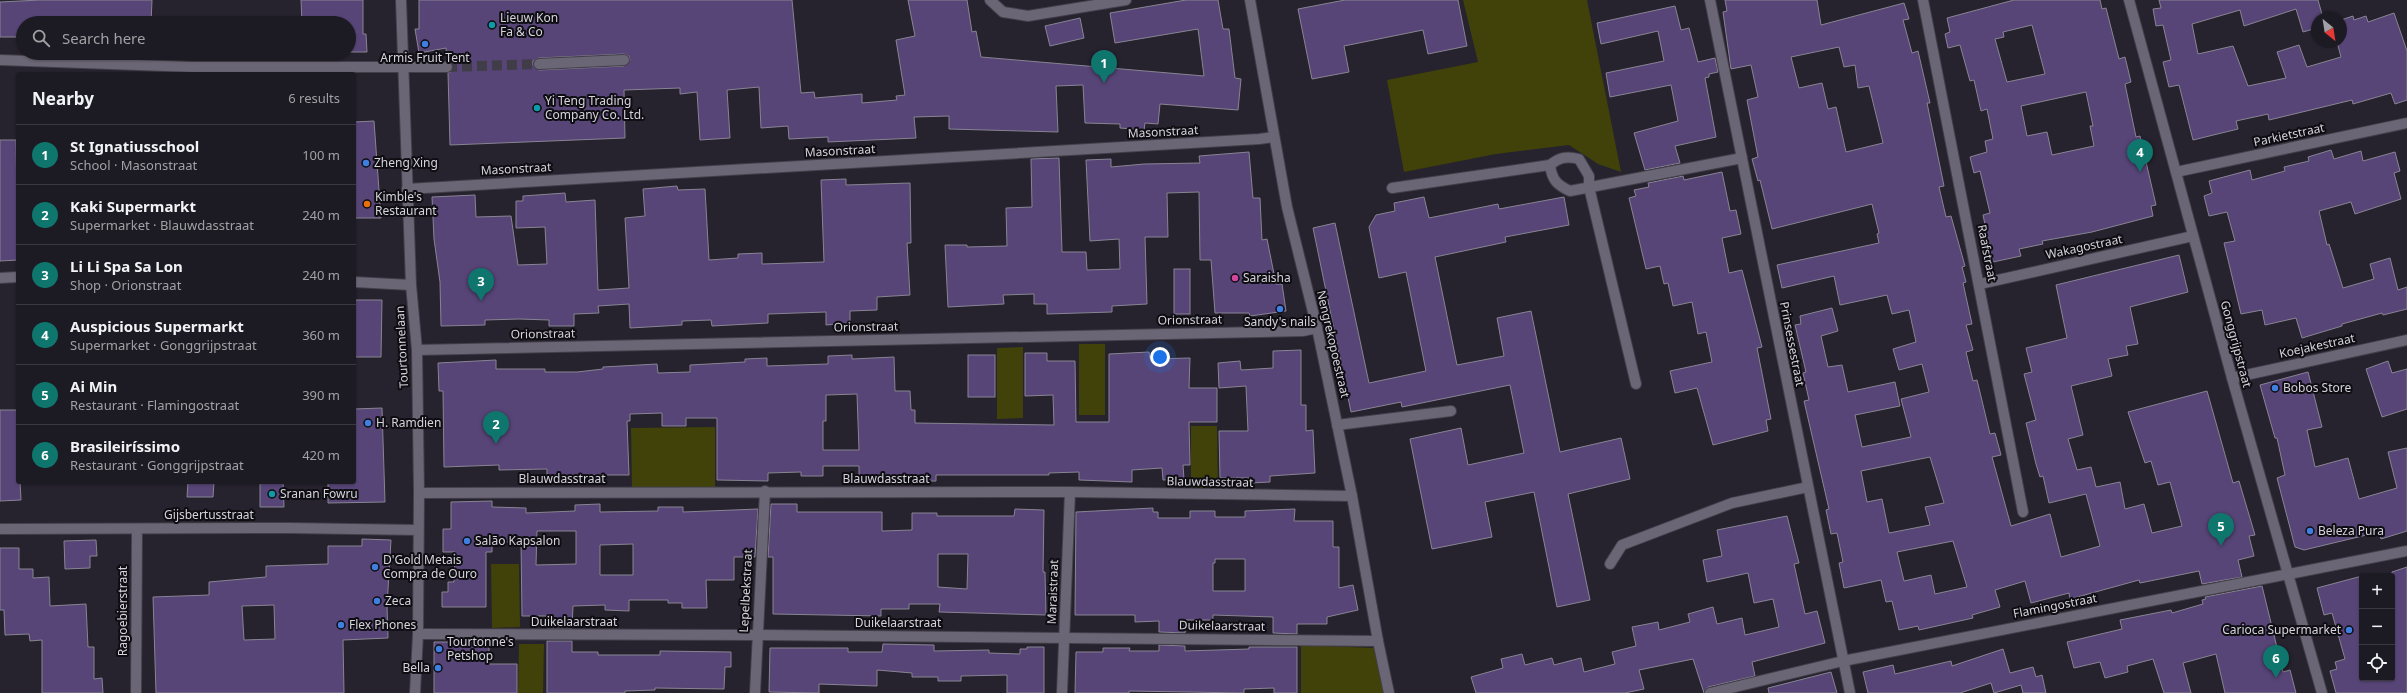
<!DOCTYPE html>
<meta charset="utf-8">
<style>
:root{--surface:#1c1a22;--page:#29272f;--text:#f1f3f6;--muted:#a0a1a5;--line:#3a3840;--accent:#0f766e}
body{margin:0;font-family:"Noto Sans",sans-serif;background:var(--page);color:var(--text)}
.controls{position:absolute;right:12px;bottom:12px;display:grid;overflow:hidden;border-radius:4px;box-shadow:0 1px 3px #0004}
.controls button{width:36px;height:36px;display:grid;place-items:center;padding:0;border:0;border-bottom:1px solid var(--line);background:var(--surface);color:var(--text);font:20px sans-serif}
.compass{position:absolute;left:2311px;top:12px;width:36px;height:36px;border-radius:50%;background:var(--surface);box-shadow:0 1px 3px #0004;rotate:150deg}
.you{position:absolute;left:1160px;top:357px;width:14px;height:14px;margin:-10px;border:3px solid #fff;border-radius:50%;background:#1a73e8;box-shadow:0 0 0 6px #1a73e833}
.badge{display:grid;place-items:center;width:26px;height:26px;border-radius:50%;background:var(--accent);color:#fff;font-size:13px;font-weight:700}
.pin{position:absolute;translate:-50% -33px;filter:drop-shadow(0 1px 2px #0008)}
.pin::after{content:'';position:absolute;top:21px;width:14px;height:12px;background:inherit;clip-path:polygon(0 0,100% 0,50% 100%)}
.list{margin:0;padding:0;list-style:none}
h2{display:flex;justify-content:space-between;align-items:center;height:52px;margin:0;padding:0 16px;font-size:17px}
h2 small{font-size:13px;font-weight:400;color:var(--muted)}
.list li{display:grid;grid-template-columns:26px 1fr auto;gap:12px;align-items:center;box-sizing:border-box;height:60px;padding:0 16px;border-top:1px solid var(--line)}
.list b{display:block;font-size:15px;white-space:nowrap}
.list p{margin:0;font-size:13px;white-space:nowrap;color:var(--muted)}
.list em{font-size:13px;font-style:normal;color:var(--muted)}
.icon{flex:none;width:22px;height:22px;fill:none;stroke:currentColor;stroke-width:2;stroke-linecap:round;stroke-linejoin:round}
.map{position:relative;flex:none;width:2407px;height:693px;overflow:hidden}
.search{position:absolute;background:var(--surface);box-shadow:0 1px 3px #0004;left:16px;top:16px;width:340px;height:44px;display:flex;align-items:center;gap:10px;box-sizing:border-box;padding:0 14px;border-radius:22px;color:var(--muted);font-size:15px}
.panel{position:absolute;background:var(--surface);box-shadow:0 1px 3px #0004;left:16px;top:72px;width:340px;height:412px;border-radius:4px}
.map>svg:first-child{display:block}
.grass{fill:#404209}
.building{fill:#574577;stroke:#898493;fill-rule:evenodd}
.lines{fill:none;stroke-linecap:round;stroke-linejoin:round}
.minor-tunnel{stroke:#403d48;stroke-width:10;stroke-dasharray:10 5;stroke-linecap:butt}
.minor-casing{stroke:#433f49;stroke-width:12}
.minor{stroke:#6a6675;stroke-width:10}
.culture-dot{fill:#0f9aa8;stroke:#0e0d12;stroke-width:1.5}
.shop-dot{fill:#3f7fe0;stroke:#0e0d12;stroke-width:1.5}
.food-dot{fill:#e8710a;stroke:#0e0d12;stroke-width:1.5}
.hotel-dot{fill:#d1479c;stroke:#0e0d12;stroke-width:1.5}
.labels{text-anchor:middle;stroke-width:4;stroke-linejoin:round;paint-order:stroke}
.poi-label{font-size:12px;fill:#d6d3dc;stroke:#0e0d12;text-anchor:start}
.street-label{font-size:12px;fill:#d6d3dc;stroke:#0e0d12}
</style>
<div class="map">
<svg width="2407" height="693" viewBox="0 0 2407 693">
<rect width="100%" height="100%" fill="#26222e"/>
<!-- grass -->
<g class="grass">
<polygon points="1463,0 1587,0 1621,172 1598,164 1569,145 1496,154 1404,172 1387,80 1478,62"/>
<rect x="1079" y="344" width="26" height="71"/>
<polygon points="1023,347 1023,418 997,419 997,348"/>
<polygon points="1191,426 1217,426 1218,494 1191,494"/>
<polygon points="715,427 715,489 632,490 631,428"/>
<polygon points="491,564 519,564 520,627 492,628"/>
<polygon points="519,644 544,644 543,693 518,693"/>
<polygon points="1301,645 1373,648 1377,652 1386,693 1301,693"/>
</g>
<!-- building -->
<g class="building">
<polygon points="40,0 152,0 151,23 23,23 23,37 0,37 0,2"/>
<polygon points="301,0 363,0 363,34 366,34 367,52 349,52 349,23 302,23"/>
<path d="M419 0H792L801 93 814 92 815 98 862 94V103L897 100 896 96 905 95 896 40 915 36 908 0H967L972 32 976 31 981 57 1204 76 1198 29 1115 43 1110 13 1186 0H1218L1223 29H1229L1235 78 1241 79 1238 110 1160 104 1158 124 1145 123 1144 130 1120 128V124L1085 123 1083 85 1056 86 1058 132 949 129V116L914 117 916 138 828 142V137L789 139 788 126 761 128 759 87 727 90 730 138 700 140 697 92 680 94V88L624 90 625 138 450 145 448 73 452 71 453 67 447 61 446 48 419 53 415 29H419ZM624 54 629 56 630 60 624 66 539 70 533 65V61L539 58Z"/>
<polygon points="1345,0 1458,0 1467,46 1428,54 1423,30 1344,46 1349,72 1312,79 1298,9"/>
<path d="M1725 0H1817L1821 25 1904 3 1909 19 1903 20 1912 53 1918 51 1930 103H1927L1944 186 1939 187 1946 217 1951 216 1965 266 1962 267 1966 282 1963 283 1972 324 1966 325 1973 350 1966 352 1973 381 1977 380 1990 434 1995 433 2001 455 1992 457 2011 526 2050 514 2061 557 2100 546 2086 494 2049 503 2043 476 2040 477 2036 464 2026 423 2036 420 2024 374 2032 372 2026 348 2067 338 2056 285 2179 255 2188 292 2130 307 2138 344 2126 346 2128 355 2108 359 2112 376 2071 386 2083 435 2068 439 2077 470 2091 467 2096 487 2120 482 2125 509 2144 504 2152 533 2182 526 2170 482 2158 485 2151 461 2145 463 2128 412 2207 391 2233 483 2239 481 2255 535 2249 536 2254 556 2238 560 2242 577 2202 584 2199 571 2140 583 2139 580 2070 599 2069 593 2031 603 2025 581 1995 590 2000 607 1972 615 1973 618 1919 630 1918 626 1899 630 1892 601 1886 602 1881 580 1844 588 1839 563 1843 562 1837 533 1831 534 1826 510 1829 509 1804 401 1809 400 1803 373 1806 372 1795 325 1801 324 1800 316 1832 308 1838 331 1821 336 1828 367 1842 365 1848 392 1895 382 1900 406 1855 415 1862 447 1911 437 1901 399 1929 392 1922 364 1899 370 1893 349 1916 342 1909 310 1892 314 1887 295 1840 305 1834 276 1782 288 1777 265 1879 243 1877 234 1879 233 1872 204 1772 229 1760 180 1758 181 1752 159 1758 157 1747 100 1758 97 1751 65 1731 69 1723 12 1727 11ZM1839 47 1844 67 1855 65 1858 88 1869 86 1883 143 1846 152 1836 107 1828 109 1822 83 1799 88 1791 57ZM1930 457 1944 503 1925 507 1930 525 1889 533 1882 499 1867 502 1861 471ZM1953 541 1967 587 1935 594 1931 575 1904 581 1897 552Z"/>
<path d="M2014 0H2100L2102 9 2106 8 2119 59 2125 57 2131 82 2125 84 2136 137 2140 136 2156 205 2151 206 2153 216 2092 232 2042 241 2043 244 2019 249 2021 256 1993 262 1983 215 1990 213 1980 171 1974 173 1970 157 1987 152 1985 141 1993 139 1987 109 1981 111 1974 80 1970 81 1960 45 1948 48 1945 34 1950 32 1947 18ZM2032 25 2045 74 2007 82 1995 39 2004 37 2003 32ZM2086 92 2093 126H2090L2094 146 2052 155 2047 132 2027 136 2021 106Z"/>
<polygon points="2159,0 2318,0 2323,18 2317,18 2317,28 2303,32 2296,9 2244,26 2240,10 2192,24 2198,54 2233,46 2248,86 2286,78 2277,52 2299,45 2307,67 2341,57 2337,42 2341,42 2341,20 2353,16 2354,20 2366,16 2368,22 2394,13 2407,51 2407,100 2395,104 2391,93 2353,104 2352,100 2269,120 2268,114 2236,121 2238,129 2193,140 2179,85 2169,87 2163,62 2171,60 2163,25 2156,26 2153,9 2161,8"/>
<polygon points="1675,6 1681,30 1689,28 1698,62 1715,58 1718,72 1709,74 1709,77 1705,78 1716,137 1675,146 1680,163 1645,170 1634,133 1678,121 1671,85 1610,97 1606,73 1664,61 1658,31 1601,44 1597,23"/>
<polygon points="1080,18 1084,38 1050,46 1045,26"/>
<polygon points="374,121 381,218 354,218 354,122"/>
<polygon points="0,140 16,140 18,260 0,261"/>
<polygon points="2331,150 2334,159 2361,151 2363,161 2395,152 2400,171 2394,173 2401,199 2355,214 2351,202 2319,211 2327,245 2329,244 2343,288 2374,279 2370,264 2390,258 2398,290 2407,287 2407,309 2383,315 2382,313 2342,324 2342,326 2302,338 2296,318 2265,325 2262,310 2241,314 2224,243 2235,241 2227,212 2209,216 2204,196 2212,193 2209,181 2250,170 2252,180 2285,171 2284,167 2309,161 2308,157"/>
<polygon points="1249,152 1253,198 1260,198 1262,240 1267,239 1276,284 1282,284 1286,311 1250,316 1249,313 1215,313 1211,260 1200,260 1199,192 1167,193 1168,237 1145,237 1147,304 1112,306 1112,312 1047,314 1047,304 1034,304 1034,294 1003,295 1004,304 948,307 945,245 967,245 967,247 1007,246 1006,208 1032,207 1031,159 1059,158 1062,252 1086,252 1087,270 1120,269 1119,239 1090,241 1086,160 1111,159 1111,167 1144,164 1200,163 1199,156"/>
<polygon points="1722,172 1730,211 1736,210 1741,234 1722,238 1729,273 1742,270 1762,347 1757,348 1771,419 1766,420 1768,431 1713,445 1697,388 1675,393 1670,371 1712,362 1706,332 1698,334 1692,302 1673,306 1668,283 1664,284 1660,266 1646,269 1629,198 1636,196 1634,190 1649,187 1648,183 1683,176 1684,180"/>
<polygon points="846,179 846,185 910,183 911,243 907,243 910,295 877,297 877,310 850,311 850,323 826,325 826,312 768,314 768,323 712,326 711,320 682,321 682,325 630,328 629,304 598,306 599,313 574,314 574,326 549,326 549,320 519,319 485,320 485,325 441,326 440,282 434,239 432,197 475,195 476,217 511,216 518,265 547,264 545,227 516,228 516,201 523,201 523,196 565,193 566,202 595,200 598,290 629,288 625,218 645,216 643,189 677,186 678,190 705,189 709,260 738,258 738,254 762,253 762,264 824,262 821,180"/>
<polygon points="1424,197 1429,218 1498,204 1499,209 1564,197 1569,225 1505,237 1506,242 1435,257 1457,365 1504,356 1497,318 1531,311 1560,452 1621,438 1630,479 1568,494 1590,600 1557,607 1534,492 1485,502 1492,537 1432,549 1410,439 1461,428 1468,465 1524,453 1510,385 1402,407 1401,402 1351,412 1313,228 1335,223 1369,383 1426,371 1406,272 1379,278 1369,227 1376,215 1395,211 1394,203"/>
<rect x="1174" y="269" width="16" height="45"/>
<polygon points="354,300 382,300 381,357 354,357"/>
<polygon points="1301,350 1301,405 1306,405 1306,431 1313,430 1315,473 1270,476 1270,482 1249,483 1249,478 1220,478 1219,431 1248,431 1246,386 1219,388 1218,363 1240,361 1241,370 1273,368 1273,351"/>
<path d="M1149 352 1150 359 1190 358 1189 388H1217V422H1189L1190 465H1183L1184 479 1163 480 1162 468 1132 470V482L1079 480V472L1049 473V475H936V481L887 482V475L859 476V466H823V476H801V472L768 473V481L717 480V418H686V426H662V413L630 414V421H627L629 475H572V478H547V469L499 470V465L444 467 443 391H439L438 363 496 360V369H545V372H577L603 369V367L657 364 658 373 690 372V365L745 362V359L767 358V366L828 364V356L852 355V359L894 357 895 391H910L911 410H915V423L1054 425 1053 395 1025 396V353H1047V361H1075L1076 422H1109V354ZM857 394 859 450H823V421H826V395Z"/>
<rect x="968" y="355" width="27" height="42"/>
<polygon points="2388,361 2392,373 2407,369 2407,409 2382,417 2366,369"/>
<polygon points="2308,372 2322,427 2307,430 2315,467 2348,458 2359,499 2397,488 2388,452 2407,448 2407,531 2381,539 2379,532 2304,550 2295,547 2277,478 2285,475 2277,438 2275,438 2260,385"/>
<polygon points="382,408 385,502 328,503 328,482 354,482 354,409"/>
<polygon points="0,410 18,410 18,482 20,482 21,500 0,501"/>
<polygon points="188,482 214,482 213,497 187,497"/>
<polygon points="260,482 283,482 284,507 260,507"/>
<path d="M492 501V507L526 508V513L575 511V505L600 504V512L658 511V507H683V512L758 509 755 557H734V580H706L707 608H682V603H668V600H629V611L605 610V605L573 606 572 628H547V616H522L521 542H492V552H486V607H442V592H448V582H454L455 552H443V529H451V502ZM537 531H576V564L536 565ZM633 544V575H600V545Z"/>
<path d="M771 504H797V512H882V531L912 530V513H937V516H1014L1015 509 1044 510 1043 572H1045L1046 615 939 612 940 604H909V609H881V616L773 614V557H768ZM938 554H968L967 589 938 587Z"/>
<path d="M1153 508V512H1158V518H1190V511H1215V517H1245V511L1295 509 1294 521H1333V547H1339V588L1353 585 1358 610 1327 617V624H1297V634L1273 633V617L1213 615V620H1186L1185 633 1159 632V621L1135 622V615H1075L1076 512ZM1215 559H1245V591H1213V563H1215Z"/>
<polygon points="1787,516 1799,563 1794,564 1805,614 1817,611 1825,643 1752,662 1755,676 1708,687 1704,693 1693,659 1639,670 1644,689 1625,693 1476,693 1471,677 1503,668 1501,659 1522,654 1525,665 1552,658 1554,665 1581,658 1584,672 1615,664 1612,652 1636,646 1632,627 1658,622 1659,630 1690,622 1688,614 1713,607 1717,624 1742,618 1745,635 1779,627 1773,599 1754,603 1748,573 1707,582 1703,560 1722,556 1717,530"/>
<path d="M362 539 391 540 387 606 388 638 343 640 344 693H156L153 597 209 595V582L266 577V566L328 564V546H362ZM274 605 275 639 244 640 242 606Z"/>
<polygon points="96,540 97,556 90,556 90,568 65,569 64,541"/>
<polygon points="0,548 19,548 19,569 33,569 33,578 49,577 50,606 86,604 88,647 94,647 94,679 102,678 103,693 42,693 42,640 30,641 29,634 5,635 4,610 0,610"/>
<polygon points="2407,567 2407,693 2336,693 2330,671 2337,669 2335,662 2345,659 2332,613 2324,615 2317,588 2362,576 2362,678 2392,678 2392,572"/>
<polygon points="2262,586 2283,672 2290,670 2296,693 2225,693 2216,654 2183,663 2191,693 2164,693 2153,659 2127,666 2128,672 2105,678 2100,662 2074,668 2067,642 2122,629 2120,620 2171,610 2172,613 2203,604 2202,600 2206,599 2205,597"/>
<polygon points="547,641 572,641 572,652 598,652 598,655 660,655 660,651 731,652 731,667 725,667 724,689 655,688 655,690 625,691 625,693 547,693"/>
<polygon points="434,642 489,642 489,664 517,664 517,693 434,693"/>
<polygon points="883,644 934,645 934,651 989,650 989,653 1020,654 1020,649 1027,649 1027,647 1044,647 1044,693 1007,693 1007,675 961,676 961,681 938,681 938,677 912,677 912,673 877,670 877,686 819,684 819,693 769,692 770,648 848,648 848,652 882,652"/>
<polygon points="1159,645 1185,646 1185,651 1249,649 1249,647 1297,647 1297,693 1274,693 1274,688 1244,689 1244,693 1129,691 1129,693 1075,693 1076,652 1103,652 1103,648 1130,648 1129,651 1159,651"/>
<polygon points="2003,649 2010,673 2033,667 2036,677 2042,675 2046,693 2023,693 2021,685 1994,693 1991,683 1960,693 1868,693 1863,672 1893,665 1895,674 1951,661 1952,666"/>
<polygon points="1831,672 1837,693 1769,693 1768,688"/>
</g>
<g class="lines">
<!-- minor-tunnel -->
<polyline class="minor-tunnel" points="447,67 539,64"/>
<defs>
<g id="minor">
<polyline points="401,0 411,285 417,350 419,493 418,634 415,693"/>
<polyline points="990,0 1003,12 1028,16 1126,0"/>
<polyline points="1250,0 1287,207 1317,328 1352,496 1378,641 1389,693"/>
<polyline points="1710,0 1850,693"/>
<polyline points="1923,0 2023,512"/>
<polyline points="2129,0 2232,378 2322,693"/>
<polyline points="0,60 193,67 447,67"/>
<polyline points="539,64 624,60"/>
<path d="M1550 165C1552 180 1557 185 1570 191L1742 158"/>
<polyline points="2176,172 2407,123"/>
<path d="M1392 188 1550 165C1560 157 1567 156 1579 159L1589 176V187L1636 384"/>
<polyline points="407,189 1259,139 1274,137"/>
<polyline points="0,278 18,277"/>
<polyline points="354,282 411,285"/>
<polyline points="1980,284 2193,236"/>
<polyline points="417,350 1303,331 1317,328"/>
<polyline points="2232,378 2407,340"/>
<polyline points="1337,425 1451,411"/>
<polyline points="419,493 1070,492 1352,496"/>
<polyline points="0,529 290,528 418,530"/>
<polyline points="1610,564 1622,545 1732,503 1808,487"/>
<polyline points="418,634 757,635 1378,641"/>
<polyline points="136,693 137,529"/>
<polyline points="755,693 765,491"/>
<polyline points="1062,693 1070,492"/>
<polyline points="1710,693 1843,661 2407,551"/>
</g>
</defs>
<!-- minor casing -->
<use href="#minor" class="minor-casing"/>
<!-- minor -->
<use href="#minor" class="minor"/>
</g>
<!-- markers -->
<g class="culture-dot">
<circle cx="492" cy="25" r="4"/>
<circle cx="537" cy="108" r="4"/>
<circle cx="272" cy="494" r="4"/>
</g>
<g class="shop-dot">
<circle cx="425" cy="44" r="4"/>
<circle cx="366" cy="163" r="4"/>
<circle cx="1280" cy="309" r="4"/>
<circle cx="2275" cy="388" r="4"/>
<circle cx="368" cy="423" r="4"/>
<circle cx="2310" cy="531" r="4"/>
<circle cx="467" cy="541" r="4"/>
<circle cx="375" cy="567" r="4"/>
<circle cx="377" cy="601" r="4"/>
<circle cx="341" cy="625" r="4"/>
<circle cx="2349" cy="630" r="4"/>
<circle cx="439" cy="649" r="4"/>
<circle cx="438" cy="668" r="4"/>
</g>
<circle class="food-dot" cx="367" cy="204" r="4"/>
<circle class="hotel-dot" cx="1235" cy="278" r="4"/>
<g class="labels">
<!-- poi labels -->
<g class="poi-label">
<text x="500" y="22">Lieuw Kon<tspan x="500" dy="14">Fa &amp; Co</tspan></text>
<text x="425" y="62" text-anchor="middle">Armis Fruit Tent</text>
<text x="545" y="105">Yi Teng Trading<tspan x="545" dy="14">Company Co. Ltd.</tspan></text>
<text x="374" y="167">Zheng Xing</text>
<text x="375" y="201">Kimble's<tspan x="375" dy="14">Restaurant</tspan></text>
<text x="1243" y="282">Saraisha</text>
<text x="1280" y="326" text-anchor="middle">Sandy's nails</text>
<text x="2283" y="392">Bobos Store</text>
<text x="376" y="427">H. Ramdien</text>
<text x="280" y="498">Sranan Fowru</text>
<text x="2318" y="535">Beleza Pura</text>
<text x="475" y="545">Salão Kapsalon</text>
<text x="383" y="564">D'Gold Metais<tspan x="383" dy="14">Compra de Ouro</tspan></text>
<text x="385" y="605">Zeca</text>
<text x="349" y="629">Flex Phones</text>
<text x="2341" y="634" text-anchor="end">Carioca Supermarket</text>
<text x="447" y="646">Tourtonne's<tspan x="447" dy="14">Petshop</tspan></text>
<text x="430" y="672" text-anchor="end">Bella</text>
</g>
<!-- street labels -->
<g class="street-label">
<text transform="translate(1163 132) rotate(-3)" y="4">Masonstraat</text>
<text transform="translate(2289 135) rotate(-12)" y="4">Parkietstraat</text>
<text transform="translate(840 151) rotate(-3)" y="4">Masonstraat</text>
<text transform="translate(516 169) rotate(-3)" y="4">Masonstraat</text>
<text transform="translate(2084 247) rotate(-12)" y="4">Wakagostraat</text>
<text transform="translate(1987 253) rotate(79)" y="4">Raafstraat</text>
<text transform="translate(1190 320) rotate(-1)" y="4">Orionstraat</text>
<text transform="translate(866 327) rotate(-1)" y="4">Orionstraat</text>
<text transform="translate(543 334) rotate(-1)" y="4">Orionstraat</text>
<text transform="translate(1333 344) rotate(77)" y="4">Nengrekopoestraat</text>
<text transform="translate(1792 344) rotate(79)" y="4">Prinsessestraat</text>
<text transform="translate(2236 344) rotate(75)" y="4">Gonggrijpstraat</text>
<text transform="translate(2317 346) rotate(-12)" y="4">Koejakestraat</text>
<text transform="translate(402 347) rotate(-93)" y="4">Tourtonnelaan</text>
<text x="562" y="483">Blauwdasstraat</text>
<text x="886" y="483">Blauwdasstraat</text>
<text transform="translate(1210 482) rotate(1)" y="4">Blauwdasstraat</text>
<text x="209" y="519">Gijsbertusstraat</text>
<text transform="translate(746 591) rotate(-87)" y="4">Lepelbekstraat</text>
<text transform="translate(1053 592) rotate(-88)" y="4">Maraistraat</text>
<text transform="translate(2055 606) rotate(-11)" y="4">Flamingostraat</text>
<text transform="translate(123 611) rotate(-90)" y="4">Ragoebierstraat</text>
<text x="574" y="626">Duikelaarstraat</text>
<text x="898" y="627">Duikelaarstraat</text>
<text transform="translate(1222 626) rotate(1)" y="4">Duikelaarstraat</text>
</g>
</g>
</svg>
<div class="controls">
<button>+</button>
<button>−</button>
<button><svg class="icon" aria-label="locate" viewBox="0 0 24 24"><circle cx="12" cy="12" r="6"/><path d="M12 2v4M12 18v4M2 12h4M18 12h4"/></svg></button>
</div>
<svg class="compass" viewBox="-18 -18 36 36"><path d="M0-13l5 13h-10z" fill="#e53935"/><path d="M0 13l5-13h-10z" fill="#a0a1a5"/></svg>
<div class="you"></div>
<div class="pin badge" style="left:1104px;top:83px">1</div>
<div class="pin badge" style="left:496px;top:444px">2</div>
<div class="pin badge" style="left:481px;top:301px">3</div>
<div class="pin badge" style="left:2140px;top:172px">4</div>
<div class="pin badge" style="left:2221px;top:546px">5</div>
<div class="pin badge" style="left:2276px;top:678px">6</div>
<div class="search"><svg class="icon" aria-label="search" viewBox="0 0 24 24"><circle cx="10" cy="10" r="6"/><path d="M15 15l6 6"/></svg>Search here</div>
<section class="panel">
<h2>Nearby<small>6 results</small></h2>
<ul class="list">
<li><span class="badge">1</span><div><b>St Ignatiusschool</b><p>School · Masonstraat</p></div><em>100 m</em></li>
<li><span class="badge">2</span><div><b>Kaki Supermarkt</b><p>Supermarket · Blauwdasstraat</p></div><em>240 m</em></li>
<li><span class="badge">3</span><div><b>Li Li Spa Sa Lon</b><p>Shop · Orionstraat</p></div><em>240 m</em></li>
<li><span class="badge">4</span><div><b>Auspicious Supermarkt</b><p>Supermarket · Gonggrijpstraat</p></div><em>360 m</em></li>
<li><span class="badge">5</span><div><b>Ai Min</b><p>Restaurant · Flamingostraat</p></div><em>390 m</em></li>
<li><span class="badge">6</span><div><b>Brasileiríssimo</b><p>Restaurant · Gonggrijpstraat</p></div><em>420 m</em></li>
</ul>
</section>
</div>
